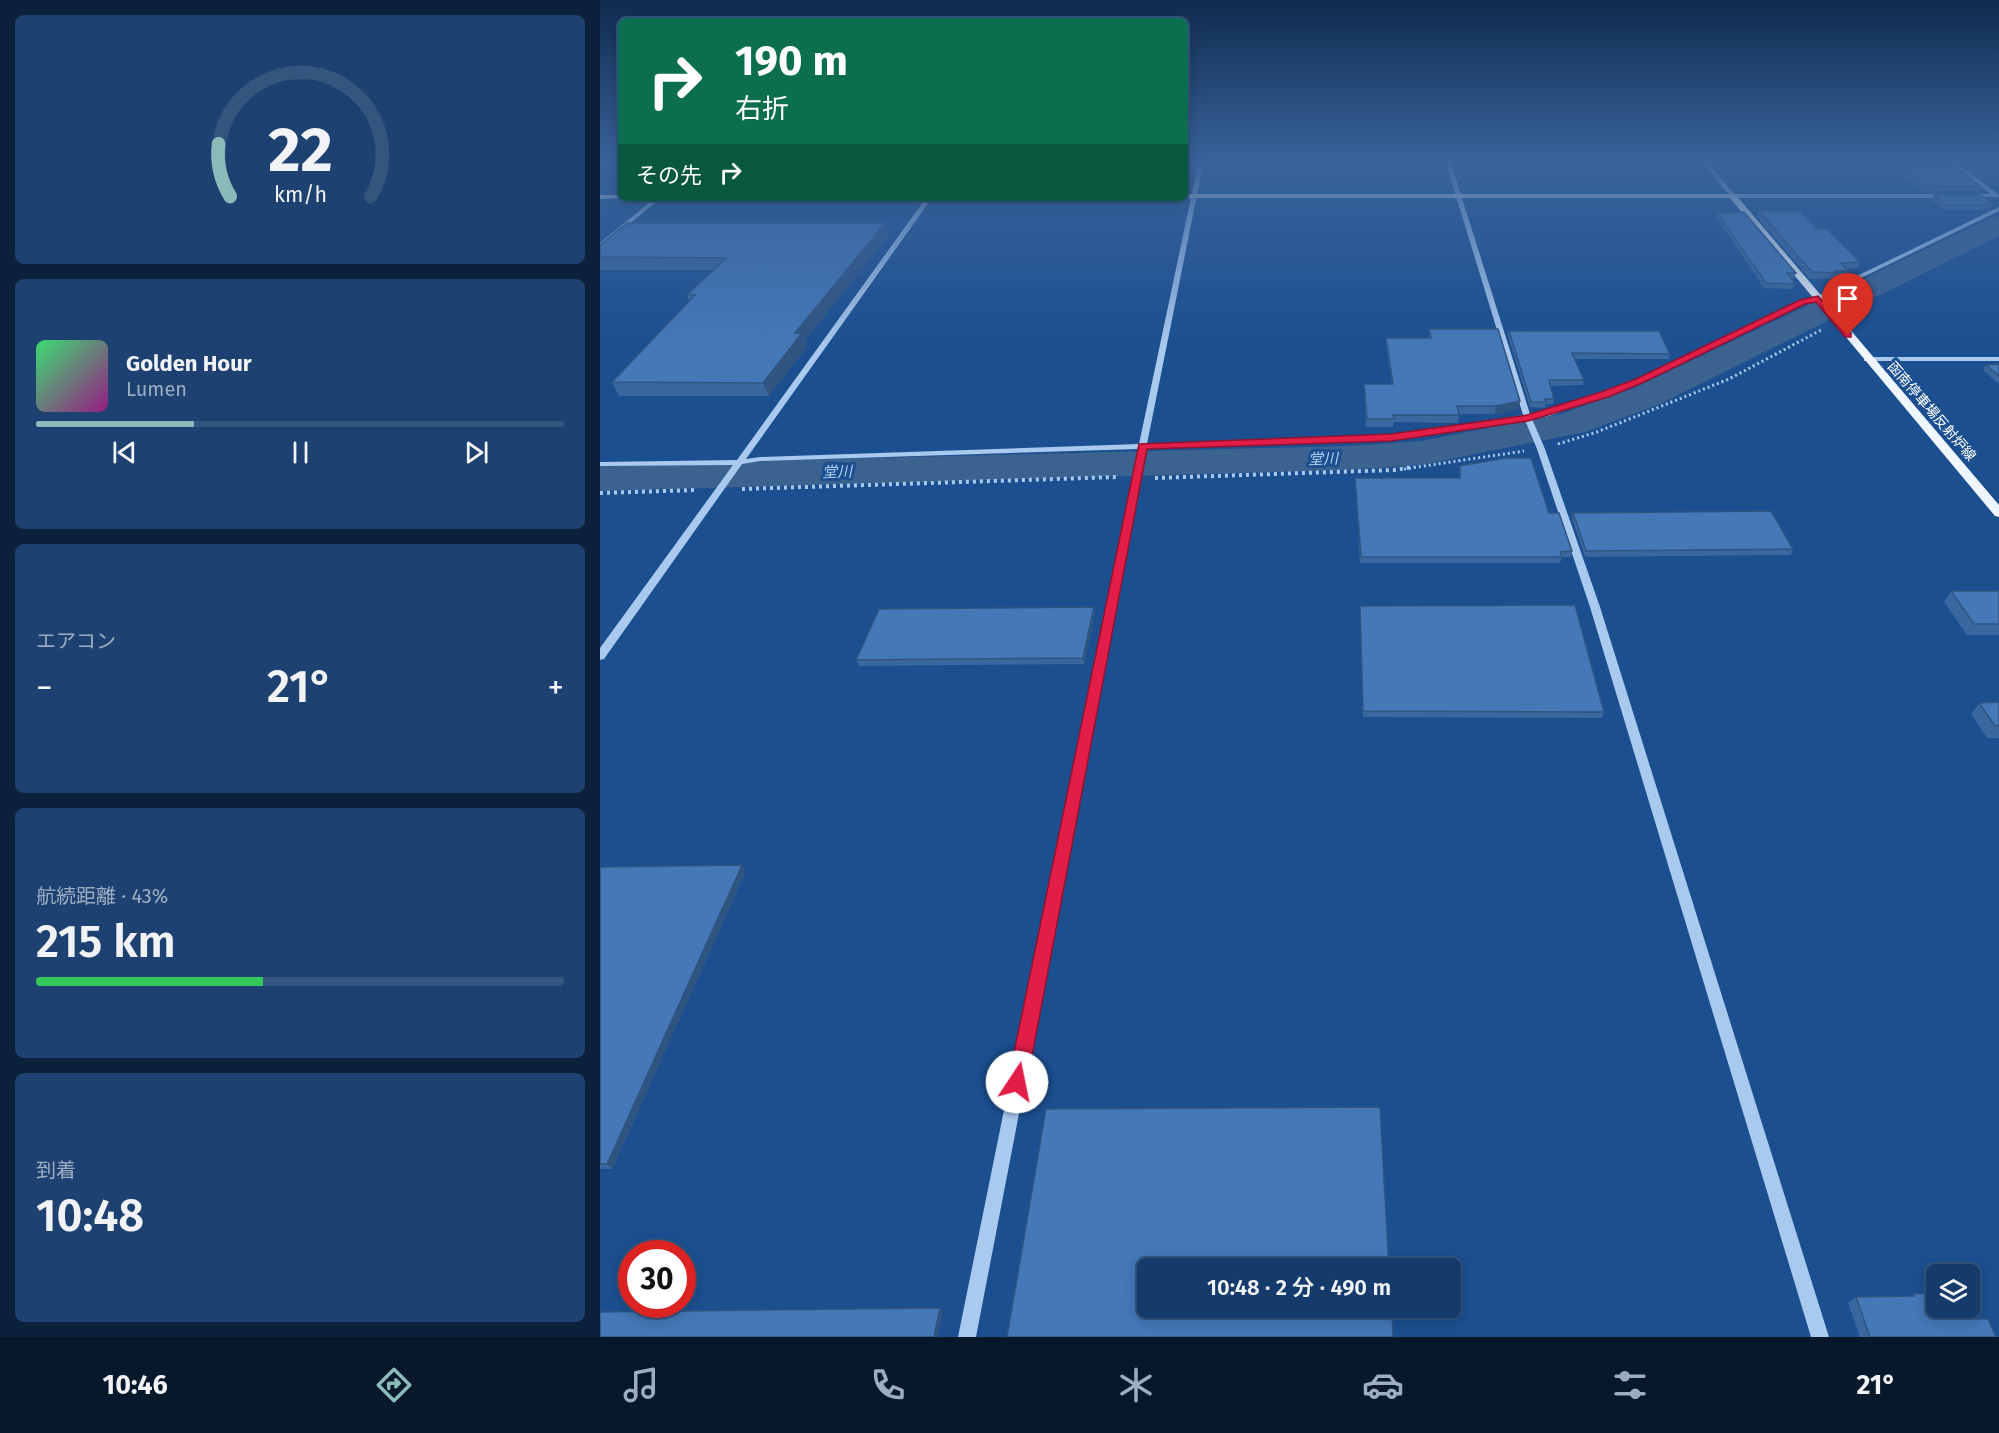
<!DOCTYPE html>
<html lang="ja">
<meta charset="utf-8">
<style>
:root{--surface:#143b6b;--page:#1d4271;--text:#f1f3f6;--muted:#9dadc1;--line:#33557e;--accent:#8bbbb9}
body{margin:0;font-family:"Fira Sans","Noto Sans JP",sans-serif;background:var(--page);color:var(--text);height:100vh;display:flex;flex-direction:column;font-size:22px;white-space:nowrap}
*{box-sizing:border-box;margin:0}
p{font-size:20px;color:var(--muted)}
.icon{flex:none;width:33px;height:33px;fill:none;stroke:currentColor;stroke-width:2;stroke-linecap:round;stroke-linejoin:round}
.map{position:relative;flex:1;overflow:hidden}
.details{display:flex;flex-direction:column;gap:15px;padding:15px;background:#0b203b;width:600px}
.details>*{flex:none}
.hud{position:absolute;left:18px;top:18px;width:570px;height:183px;border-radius:9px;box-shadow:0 3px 15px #0003,0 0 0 2px var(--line);background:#0b6e4f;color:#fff;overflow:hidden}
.tools{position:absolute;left:1326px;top:1264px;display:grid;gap:12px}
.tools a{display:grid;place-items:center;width:54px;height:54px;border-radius:9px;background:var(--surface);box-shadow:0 3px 15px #0003,0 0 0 2px var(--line);font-size:30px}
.speed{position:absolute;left:18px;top:1240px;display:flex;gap:12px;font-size:30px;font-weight:700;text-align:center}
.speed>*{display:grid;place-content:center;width:78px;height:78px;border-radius:50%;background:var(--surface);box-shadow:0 3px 15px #0003,0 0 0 2px var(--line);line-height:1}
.speed .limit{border:9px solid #d22;background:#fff;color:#111}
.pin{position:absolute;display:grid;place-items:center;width:51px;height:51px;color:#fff;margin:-62px -26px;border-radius:50% 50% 50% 0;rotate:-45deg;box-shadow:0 0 6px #0007}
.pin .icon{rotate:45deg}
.me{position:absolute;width:66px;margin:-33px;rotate:11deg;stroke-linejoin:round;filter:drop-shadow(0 0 4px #0008)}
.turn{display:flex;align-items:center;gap:21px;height:126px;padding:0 18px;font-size:27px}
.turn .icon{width:78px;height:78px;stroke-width:2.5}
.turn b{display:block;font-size:42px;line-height:51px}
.then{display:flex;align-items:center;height:57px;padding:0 18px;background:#0003;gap:12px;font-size:22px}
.big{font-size:45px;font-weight:600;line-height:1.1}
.details .card{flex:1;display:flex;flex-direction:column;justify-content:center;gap:9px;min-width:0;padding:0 21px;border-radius:9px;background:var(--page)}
.details .dial{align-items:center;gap:0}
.dial svg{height:156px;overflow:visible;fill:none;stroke:var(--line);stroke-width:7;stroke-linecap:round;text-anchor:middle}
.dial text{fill:var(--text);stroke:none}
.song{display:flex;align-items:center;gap:18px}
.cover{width:72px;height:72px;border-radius:9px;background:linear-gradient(135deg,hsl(140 70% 55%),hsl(310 70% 35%))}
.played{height:6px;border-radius:3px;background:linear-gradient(90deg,var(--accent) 30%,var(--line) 30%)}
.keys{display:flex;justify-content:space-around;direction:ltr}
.heat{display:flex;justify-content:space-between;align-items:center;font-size:33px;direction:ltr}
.charge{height:9px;border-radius:4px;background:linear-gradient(90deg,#34c759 43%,var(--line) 0)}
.trip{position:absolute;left:537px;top:1258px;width:324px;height:60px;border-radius:9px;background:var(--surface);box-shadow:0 3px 15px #0003,0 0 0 2px var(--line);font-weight:600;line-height:60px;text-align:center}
.tab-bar{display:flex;height:96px;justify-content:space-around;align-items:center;background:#08182b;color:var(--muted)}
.tab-bar .icon{width:42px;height:42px}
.tab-bar .selected{color:var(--accent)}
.tab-bar b{font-size:27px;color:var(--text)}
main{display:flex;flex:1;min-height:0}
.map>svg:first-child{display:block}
</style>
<main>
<section class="details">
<div class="card dial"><svg viewBox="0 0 100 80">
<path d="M14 69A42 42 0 1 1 86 69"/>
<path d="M14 69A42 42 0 0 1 8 42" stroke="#8bbbb9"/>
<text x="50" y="56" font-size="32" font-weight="700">22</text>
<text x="50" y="72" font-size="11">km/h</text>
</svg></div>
<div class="card">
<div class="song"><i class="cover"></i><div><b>Golden Hour</b><p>Lumen</p></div></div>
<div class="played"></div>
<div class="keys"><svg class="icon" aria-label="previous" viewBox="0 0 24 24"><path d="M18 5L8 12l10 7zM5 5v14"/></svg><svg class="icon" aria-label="pause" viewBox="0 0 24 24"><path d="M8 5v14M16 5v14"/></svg><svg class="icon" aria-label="next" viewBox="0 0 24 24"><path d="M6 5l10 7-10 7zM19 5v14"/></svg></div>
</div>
<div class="card"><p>エアコン</p>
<div class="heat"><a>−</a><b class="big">21°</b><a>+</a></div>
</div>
<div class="card"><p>航続距離 · 43%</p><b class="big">215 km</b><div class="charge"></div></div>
<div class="card"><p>到着</p><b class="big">10:48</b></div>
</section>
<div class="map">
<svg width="1399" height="1337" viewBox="0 0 1399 1337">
<rect width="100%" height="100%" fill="#1b4f8f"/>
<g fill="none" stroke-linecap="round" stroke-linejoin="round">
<polygon fill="#3c6290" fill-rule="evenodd" points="1399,216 1399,236 1060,404 985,432 821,465 745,470 0,491 0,465 745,446 821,441 961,414 1034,388 1389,219"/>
<g stroke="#a9c9ee" stroke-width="3" stroke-dasharray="2 3" stroke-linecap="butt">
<polyline points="958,444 997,432 1129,379 1223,329"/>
<polyline points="804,469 924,451"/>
</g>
<g stroke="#a9c9ee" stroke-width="4" stroke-dasharray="3 4" stroke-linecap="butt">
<polyline points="555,478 794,470 814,467"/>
<polyline points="142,489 518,477"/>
<polyline points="0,493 98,490"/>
</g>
<g fill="#a9c9ee" fill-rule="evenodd">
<polygon points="599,160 604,160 547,444 740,438 819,432 923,415 845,160 850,160 930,414 945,412 1036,379 1201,301 1216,297 1228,290 1399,207 1399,211 1232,292 1220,300 1205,304 1042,383 949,416 932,419 945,449 1000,607 1229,1337 1211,1337 990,607 937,449 925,420 819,436 740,442 547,449 376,1337 358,1337 538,449 160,461 142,464 4,659 0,660 0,648 133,465 0,466 0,462 137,460 326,198 332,198 146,459 160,457 539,444"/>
<polygon points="1100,160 1105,160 1134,194 1346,194 1349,196 1346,198 1132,198"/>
<polygon points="1347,160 1353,160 1399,195 1399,197 1369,197 1368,196 1371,194 1391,194"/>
<polygon points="55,198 61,198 0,248 0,243"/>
<rect x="1264" y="357" width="135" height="4"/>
</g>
<g fill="#f0f6ff" fill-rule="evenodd">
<polygon points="585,194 1135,194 1399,505 1399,517 1395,516 1130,198 585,198"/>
<polygon points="0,195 21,195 21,198 24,198 0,199"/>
</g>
</g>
<g fill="#3a679d">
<polygon points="1287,160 1346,160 1380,186 1378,190 1323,192"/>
<polygon points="1334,195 1393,204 1390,208 1386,208 1385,210 1343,210 1332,200"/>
<polygon points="1159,211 1217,229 1260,262 1258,268 1246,269 1248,271 1246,277 1235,277 1234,279 1210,279 1157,217"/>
<polygon points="1117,213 1196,273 1194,278 1191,278 1195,284 1193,289 1164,288 1116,217"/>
<polygon points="289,235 205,340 207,347 169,396 19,396 12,382 89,301 87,295 113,270 0,270 0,245"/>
<polygon points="829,329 919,409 895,414 859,414 858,423 794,422 793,427 766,427 764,391 764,384 792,384 786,346 786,338 829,338"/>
<polygon points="909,331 1070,354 1069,359 974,359 984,380 983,385 950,386 954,399 953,404 945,404 945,408 930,407 908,336"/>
<polygon points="1399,364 1399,384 1383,370 1386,365"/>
<polygon points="860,466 949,513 972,551 971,557 962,557 960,563 760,563 755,478 859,478"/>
<polygon points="973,513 1193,549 1191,555 985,557 972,518"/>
<polygon points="1351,591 1399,591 1399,635 1367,635 1344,602"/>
<polygon points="760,606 1004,712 1002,718 763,717"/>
<polygon points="494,607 495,613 484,664 259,666 256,660"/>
<polygon points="1399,702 1399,738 1387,738 1371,714 1379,703"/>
<polygon points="0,867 146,871 12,1169 0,1169"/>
<polygon points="1313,1294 1355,1319 1396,1337 1260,1337 1248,1303 1256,1297 1310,1297"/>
</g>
<g fill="#305480">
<polygon points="285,223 289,235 205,340 207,347 169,396 163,383 195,333"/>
<polygon points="920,401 919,409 895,414 896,406"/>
<polygon points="494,607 495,613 484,664 483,658"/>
<polygon points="142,865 146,871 12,1169 7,1164"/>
<polygon points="340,1308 343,1311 338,1337 334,1337"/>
</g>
<g fill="#4478b7" stroke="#305480" stroke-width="1.5">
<polygon points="1293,160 1346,160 1380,186 1325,187"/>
<polygon points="1334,195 1381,195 1393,204 1386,204 1387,205 1345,205"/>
<polygon points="1159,211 1200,211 1217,229 1227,229 1260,262 1241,263 1248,271 1235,271 1237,273 1212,272"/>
<polygon points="1144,212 1196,273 1187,273 1195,284 1166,283 1117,213"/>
<polygon points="27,223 285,223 195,333 202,333 163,383 12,382 95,295 87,295 126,258 0,257 0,245"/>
<polygon points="829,329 898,329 920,401 896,406 857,406 859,415 793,415 794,419 767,419 764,384 793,384 786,338 831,338"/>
<polygon points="909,331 1059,331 1070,354 972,353 984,380 949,380 954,399 945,399 946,402 931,402"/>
<polygon points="1399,364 1399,376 1386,365"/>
<polygon points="905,458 931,458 949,513 959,513 972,551 960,552 962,557 761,557 755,478 860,478 860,466"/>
<polygon points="1171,511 1193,549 986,551 973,513"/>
<polygon points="1351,591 1399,591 1399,624 1374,624"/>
<polygon points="975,605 1004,712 763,711 760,606"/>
<polygon points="494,607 483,658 256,660 279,609"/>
<polygon points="1399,702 1399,726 1395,726 1379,703"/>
<polygon points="142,865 7,1164 0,1164 0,867"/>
<polygon points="780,1107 789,1269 548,1269 548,1308 792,1308 793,1337 407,1337 446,1109"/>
<polygon points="1336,1293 1336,1308 1351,1308 1355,1319 1388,1319 1396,1337 1270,1337 1256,1297 1314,1296 1313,1294"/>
<polygon points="340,1308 334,1337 0,1337 0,1312"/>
</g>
<linearGradient id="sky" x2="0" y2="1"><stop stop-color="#0f2b4f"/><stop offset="0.46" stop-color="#39639b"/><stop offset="1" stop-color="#39639b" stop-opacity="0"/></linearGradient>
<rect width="1399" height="348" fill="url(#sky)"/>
<polygon fill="#e11d48" stroke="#92132f" stroke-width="1.5" points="1218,296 1251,333 1251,337 1245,337 1216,302 1205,304 1042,383 1008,397 928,421 791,441 547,449 427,1082 424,1089 417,1092 411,1089 408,1082 539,444 791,434 927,415 1001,392 1036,379 1200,300"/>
<g text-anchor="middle" stroke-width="6" stroke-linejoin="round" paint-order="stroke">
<g font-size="14" fill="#fff" stroke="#1b4f8f">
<text transform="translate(1332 411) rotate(49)" y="5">函南停車場反射炉線</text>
</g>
<g font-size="15" font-style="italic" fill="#b5d3f5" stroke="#1b4f8f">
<text transform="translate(723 459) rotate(-2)" y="5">堂川</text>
<text transform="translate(237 472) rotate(-2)" y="5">堂川</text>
</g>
</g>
</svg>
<div class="tools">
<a><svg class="icon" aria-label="layers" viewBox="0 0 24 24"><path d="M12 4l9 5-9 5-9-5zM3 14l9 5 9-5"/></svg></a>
</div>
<div class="speed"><div class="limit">30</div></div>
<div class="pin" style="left:1248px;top:335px;background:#d93025"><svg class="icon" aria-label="arrive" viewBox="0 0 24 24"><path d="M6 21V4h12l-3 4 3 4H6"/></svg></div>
<svg class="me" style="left:417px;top:1082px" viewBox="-20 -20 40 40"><circle r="19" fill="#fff"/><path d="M0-13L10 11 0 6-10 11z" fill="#e11d48"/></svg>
<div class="trip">10:48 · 2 分 · 490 m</div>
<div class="hud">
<div class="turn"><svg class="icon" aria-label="right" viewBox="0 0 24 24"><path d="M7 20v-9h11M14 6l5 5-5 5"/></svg><div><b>190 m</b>右折</div></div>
<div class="then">その先<svg class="icon" aria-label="right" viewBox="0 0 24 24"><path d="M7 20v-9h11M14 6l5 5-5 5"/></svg></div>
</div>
</div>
</main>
<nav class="tab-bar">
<b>10:46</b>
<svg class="icon selected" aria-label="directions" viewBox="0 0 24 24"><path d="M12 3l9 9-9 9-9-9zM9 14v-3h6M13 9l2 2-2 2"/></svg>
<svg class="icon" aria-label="music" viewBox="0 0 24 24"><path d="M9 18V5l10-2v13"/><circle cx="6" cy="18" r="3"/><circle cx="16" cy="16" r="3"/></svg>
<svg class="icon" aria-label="phone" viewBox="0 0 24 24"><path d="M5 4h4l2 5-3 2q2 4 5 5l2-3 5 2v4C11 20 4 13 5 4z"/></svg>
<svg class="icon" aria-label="climate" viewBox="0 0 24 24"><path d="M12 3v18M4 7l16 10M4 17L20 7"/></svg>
<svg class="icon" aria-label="car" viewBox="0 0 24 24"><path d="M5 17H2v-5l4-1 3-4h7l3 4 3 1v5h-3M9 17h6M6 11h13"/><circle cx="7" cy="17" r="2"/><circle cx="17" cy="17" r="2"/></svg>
<svg class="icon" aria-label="filters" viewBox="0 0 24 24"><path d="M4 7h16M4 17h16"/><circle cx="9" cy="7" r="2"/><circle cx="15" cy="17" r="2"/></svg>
<b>21°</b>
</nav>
